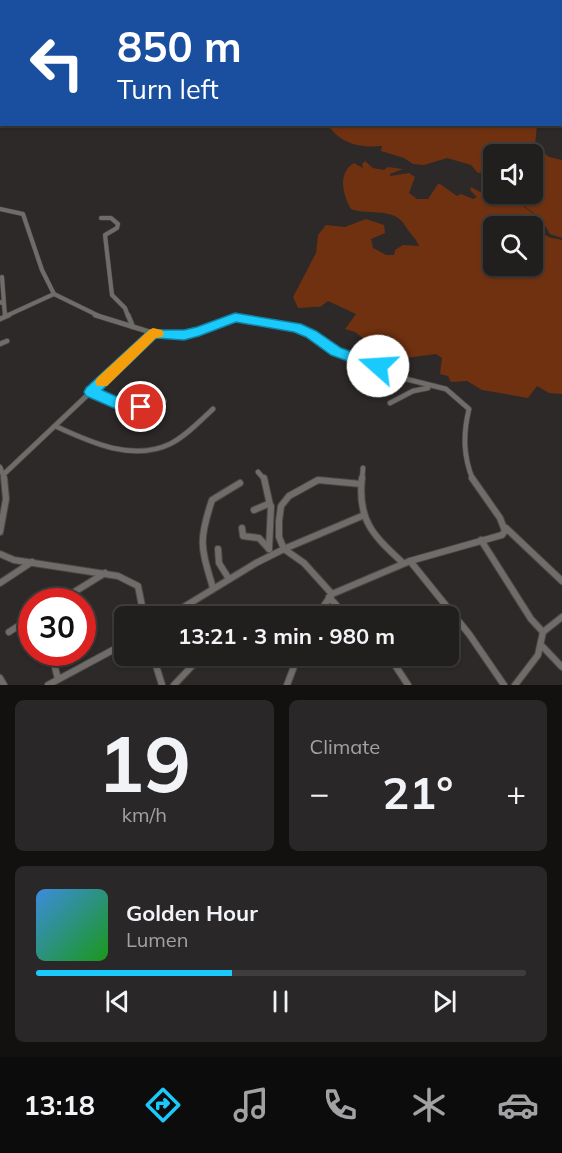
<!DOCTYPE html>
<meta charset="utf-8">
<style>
:root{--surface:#211f1e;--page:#292727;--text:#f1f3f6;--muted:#a2a2a4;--line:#3e3d3c;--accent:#1bcafc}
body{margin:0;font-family:Mulish,sans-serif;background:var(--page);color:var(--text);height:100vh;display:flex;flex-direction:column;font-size:22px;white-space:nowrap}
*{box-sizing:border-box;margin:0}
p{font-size:20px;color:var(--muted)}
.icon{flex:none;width:33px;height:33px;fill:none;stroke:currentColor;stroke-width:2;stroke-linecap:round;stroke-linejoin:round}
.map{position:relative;height:685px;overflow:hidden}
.details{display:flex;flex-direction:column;gap:15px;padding:15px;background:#121110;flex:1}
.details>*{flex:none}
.banner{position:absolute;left:0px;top:0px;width:562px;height:126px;box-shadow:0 2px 4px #0004,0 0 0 2px var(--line);background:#1a4fa0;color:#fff;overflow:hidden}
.fabs{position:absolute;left:483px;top:144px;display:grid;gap:12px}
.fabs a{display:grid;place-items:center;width:60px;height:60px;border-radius:9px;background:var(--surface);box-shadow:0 2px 4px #0004,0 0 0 2px var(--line);font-size:30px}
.speed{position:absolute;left:18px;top:588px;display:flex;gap:12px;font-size:30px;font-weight:700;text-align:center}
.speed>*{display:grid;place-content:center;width:78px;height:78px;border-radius:50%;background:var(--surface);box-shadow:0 2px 4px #0004,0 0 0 2px var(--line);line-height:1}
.speed .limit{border:9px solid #d22;background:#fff;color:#111}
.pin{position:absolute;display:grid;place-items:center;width:51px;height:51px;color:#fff;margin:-26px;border:3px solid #fff;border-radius:50%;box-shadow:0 2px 6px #0007}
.me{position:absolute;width:66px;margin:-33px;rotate:289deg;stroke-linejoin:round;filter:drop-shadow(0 0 4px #0008)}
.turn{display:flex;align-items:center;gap:21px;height:126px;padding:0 18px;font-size:27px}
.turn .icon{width:78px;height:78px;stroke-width:2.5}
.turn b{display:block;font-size:42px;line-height:51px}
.big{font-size:45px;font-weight:700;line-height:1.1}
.details .tile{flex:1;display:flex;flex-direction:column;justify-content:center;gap:9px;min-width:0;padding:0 21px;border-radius:9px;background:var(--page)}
.details .dial{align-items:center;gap:0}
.dial b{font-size:78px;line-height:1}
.song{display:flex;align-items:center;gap:18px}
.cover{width:72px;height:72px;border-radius:9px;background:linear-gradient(135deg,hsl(210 70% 55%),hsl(120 70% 35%))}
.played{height:6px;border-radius:3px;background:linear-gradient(90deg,var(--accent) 40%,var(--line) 40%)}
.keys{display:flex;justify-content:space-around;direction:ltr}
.heat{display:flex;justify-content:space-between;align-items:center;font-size:33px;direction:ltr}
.details .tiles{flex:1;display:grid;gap:15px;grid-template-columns:1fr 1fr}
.tile:last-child{grid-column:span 2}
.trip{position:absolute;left:114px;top:606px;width:345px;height:60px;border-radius:9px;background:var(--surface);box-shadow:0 2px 4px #0004,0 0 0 2px var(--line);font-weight:700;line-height:60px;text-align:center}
.tabs{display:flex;height:96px;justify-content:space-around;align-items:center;background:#0d0c0c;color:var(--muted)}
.tabs .icon{width:42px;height:42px}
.tabs .current{color:var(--accent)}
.tabs b{font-size:27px;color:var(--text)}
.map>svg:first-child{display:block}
</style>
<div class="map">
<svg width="562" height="685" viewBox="0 0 562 685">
<rect width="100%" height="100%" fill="#2c2928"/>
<g fill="#703110" fill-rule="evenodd">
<path d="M328 125H537L535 145 549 157 562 160V238L550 234C539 214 522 203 502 194H532V154H494L493 171 478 173 471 165 447 158 424 165 413 164 404 158 381 151 382 146C360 148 341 144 328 125Z"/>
<path d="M365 161 373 168 384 170 388 167 403 169 390 174V176L409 173 415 177 409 193 417 199H428L438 184H440L457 196 461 194 473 199 477 197 470 190 471 187 482 193 484 190C498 192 532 207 540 222 544 228 539 224 542 230 545 239 555 238 562 240V394L549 393 537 386 528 398 482 390 467 381 451 382 448 376 440 374 442 358 436 354 406 358 397 341 385 335 376 338 371 344 355 332 345 329 356 314 328 301 320 307C311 306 306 308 298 308L293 297 316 253 318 235 326 225 345 227 366 219 384 225 385 233 371 239 373 248 386 255H394L395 250 403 245 419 246C416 238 410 234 406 227 395 206 370 216 351 209 343 196 337 173 354 163L363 168 362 164ZM532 226V266H494V226Z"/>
</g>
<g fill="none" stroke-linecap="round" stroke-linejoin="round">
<g stroke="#4a4847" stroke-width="3">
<g id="minor-far4">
<polyline points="248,0 251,2"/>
<polyline points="555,0 560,2"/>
<polyline points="229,2 235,0"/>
<polyline points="500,2 505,0"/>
</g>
</g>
<g stroke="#4a4847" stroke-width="4">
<polyline id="minor-far3" points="0,116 2,114"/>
</g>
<g stroke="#4a4847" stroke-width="5">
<g id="minor-far2">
<polyline points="0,209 23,214 42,270 54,294 99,316"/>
<polyline points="101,218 111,218 118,224 117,228 105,235 112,295 125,308 128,316"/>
<polyline points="2,277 4,304"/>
<polyline points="0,302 4,304 5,316"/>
<polyline points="6,316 54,294"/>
</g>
</g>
<g stroke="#4a4847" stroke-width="6">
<g id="minor-far1">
<polyline points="128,315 133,327"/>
<polyline points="0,319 9,315"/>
<path d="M153 333 184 335 199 332 235 318 296 328 311 334 336 351 366 361 406 379 446 389 469 409C463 434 463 456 473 480"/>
<polyline points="0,344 7,341"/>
<path d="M92 392C117 406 136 408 164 401"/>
<polyline points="390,403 413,391 428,388"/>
<path d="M55 426C90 442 132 462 170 444 186 436 200 421 213 409"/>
<polyline points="0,467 5,480"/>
<polyline points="258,472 265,480"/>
<polyline points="4,474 153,333 95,315"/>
<polyline points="362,480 363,468"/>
</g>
</g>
<g stroke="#4a4847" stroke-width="8">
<g id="minor">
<polyline points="264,478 270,505"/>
<path d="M362 478C357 521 374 536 403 563"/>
<polyline points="361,484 318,480 289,496 281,506 279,521 279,537 284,549 362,516"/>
<polyline points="254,510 268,504 271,506 269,549"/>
<polyline points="242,528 243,536 259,538 269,549"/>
<polyline points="506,528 562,581"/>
<polyline points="0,532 6,499 4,478"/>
<polyline points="481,540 531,619 543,632"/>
<polyline points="218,549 219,563 229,579"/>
<polyline points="0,554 14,560 118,576 138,586 144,616"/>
<polyline points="410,561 502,535 505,531 500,518 472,478"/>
<polyline points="0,583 32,562"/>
<path d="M213 588C201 547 198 542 212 500L240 483"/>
<polyline points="329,597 346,616"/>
<polyline points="58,602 105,573"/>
<polyline points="169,616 256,563 284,549 304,563 332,594 410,561 469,634 504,685"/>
<polyline points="317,616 332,594"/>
<polyline points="9,632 32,617"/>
<polyline points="543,647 562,667"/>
<polyline points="51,652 58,679"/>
<polyline points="153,656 162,685"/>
<polyline points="389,656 408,685"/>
<polyline points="0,678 4,685"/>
<polyline points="48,685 124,644"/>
<polyline points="174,685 192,666 210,656"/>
<polyline points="287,685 298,656"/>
<polyline points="515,685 538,655 543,632 562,617"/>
</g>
</g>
<use href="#minor-far4" stroke="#6f6c6a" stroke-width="2"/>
<use href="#minor-far3" stroke="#6f6c6a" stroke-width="3"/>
<use href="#minor-far2" stroke="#6f6c6a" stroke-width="4"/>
<use href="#minor-far1" stroke="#6f6c6a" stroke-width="4.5"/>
<use href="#minor" stroke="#6f6c6a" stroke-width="6"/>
</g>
<polygon fill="#1bcafc" stroke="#1283a4" stroke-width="1.5" points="235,313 301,324 316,331 341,348 383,363 386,366 378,372 331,355 306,337 294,332 236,322 199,336 184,340 156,338 102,390 124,400 147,403 149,407 147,412 123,412 86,396 84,392 86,388 149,330 184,330 197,327"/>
<polygon fill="#f59e0b" points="153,328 162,330 164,334 162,337 156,338 107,386 97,386 95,382 97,378 149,330"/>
</svg>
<div class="fabs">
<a><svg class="icon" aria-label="sound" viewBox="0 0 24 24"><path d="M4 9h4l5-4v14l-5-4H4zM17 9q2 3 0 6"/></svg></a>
<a><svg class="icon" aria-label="search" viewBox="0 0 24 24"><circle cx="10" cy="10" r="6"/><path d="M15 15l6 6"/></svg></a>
</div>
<div class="speed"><div class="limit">30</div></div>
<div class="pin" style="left:141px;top:407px;background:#d93025"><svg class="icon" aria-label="arrive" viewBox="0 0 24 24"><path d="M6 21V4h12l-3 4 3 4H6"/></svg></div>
<svg class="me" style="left:378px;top:366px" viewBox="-20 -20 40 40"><circle r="19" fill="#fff"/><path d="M0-13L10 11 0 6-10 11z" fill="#1bcafc"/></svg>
<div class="trip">13:21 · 3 min · 980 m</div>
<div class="banner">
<div class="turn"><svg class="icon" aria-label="left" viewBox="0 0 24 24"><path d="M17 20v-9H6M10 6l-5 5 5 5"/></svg><div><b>850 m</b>Turn left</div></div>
</div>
</div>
<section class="details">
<div class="tiles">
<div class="tile dial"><b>19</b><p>km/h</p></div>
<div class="tile"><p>Climate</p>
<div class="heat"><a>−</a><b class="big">21°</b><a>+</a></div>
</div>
<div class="tile">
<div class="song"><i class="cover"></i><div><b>Golden Hour</b><p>Lumen</p></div></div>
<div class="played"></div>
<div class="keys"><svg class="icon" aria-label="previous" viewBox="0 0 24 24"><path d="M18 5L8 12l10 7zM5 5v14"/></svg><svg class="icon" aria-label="pause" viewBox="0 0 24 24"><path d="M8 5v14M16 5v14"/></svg><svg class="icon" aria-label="next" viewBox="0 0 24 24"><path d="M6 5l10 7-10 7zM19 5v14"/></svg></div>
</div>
</div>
</section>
<nav class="tabs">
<b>13:18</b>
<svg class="icon current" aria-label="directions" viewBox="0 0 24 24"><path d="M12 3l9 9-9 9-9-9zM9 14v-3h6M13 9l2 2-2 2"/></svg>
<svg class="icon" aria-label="music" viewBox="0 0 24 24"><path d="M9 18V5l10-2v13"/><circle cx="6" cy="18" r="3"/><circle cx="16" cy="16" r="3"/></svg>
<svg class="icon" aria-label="phone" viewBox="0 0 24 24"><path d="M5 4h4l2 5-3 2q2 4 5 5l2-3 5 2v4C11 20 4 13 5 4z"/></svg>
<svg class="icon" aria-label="climate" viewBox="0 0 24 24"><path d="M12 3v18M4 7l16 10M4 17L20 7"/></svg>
<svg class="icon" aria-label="car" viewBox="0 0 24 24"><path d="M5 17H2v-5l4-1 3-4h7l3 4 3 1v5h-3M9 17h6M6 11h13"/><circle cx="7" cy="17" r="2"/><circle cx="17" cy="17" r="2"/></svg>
</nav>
